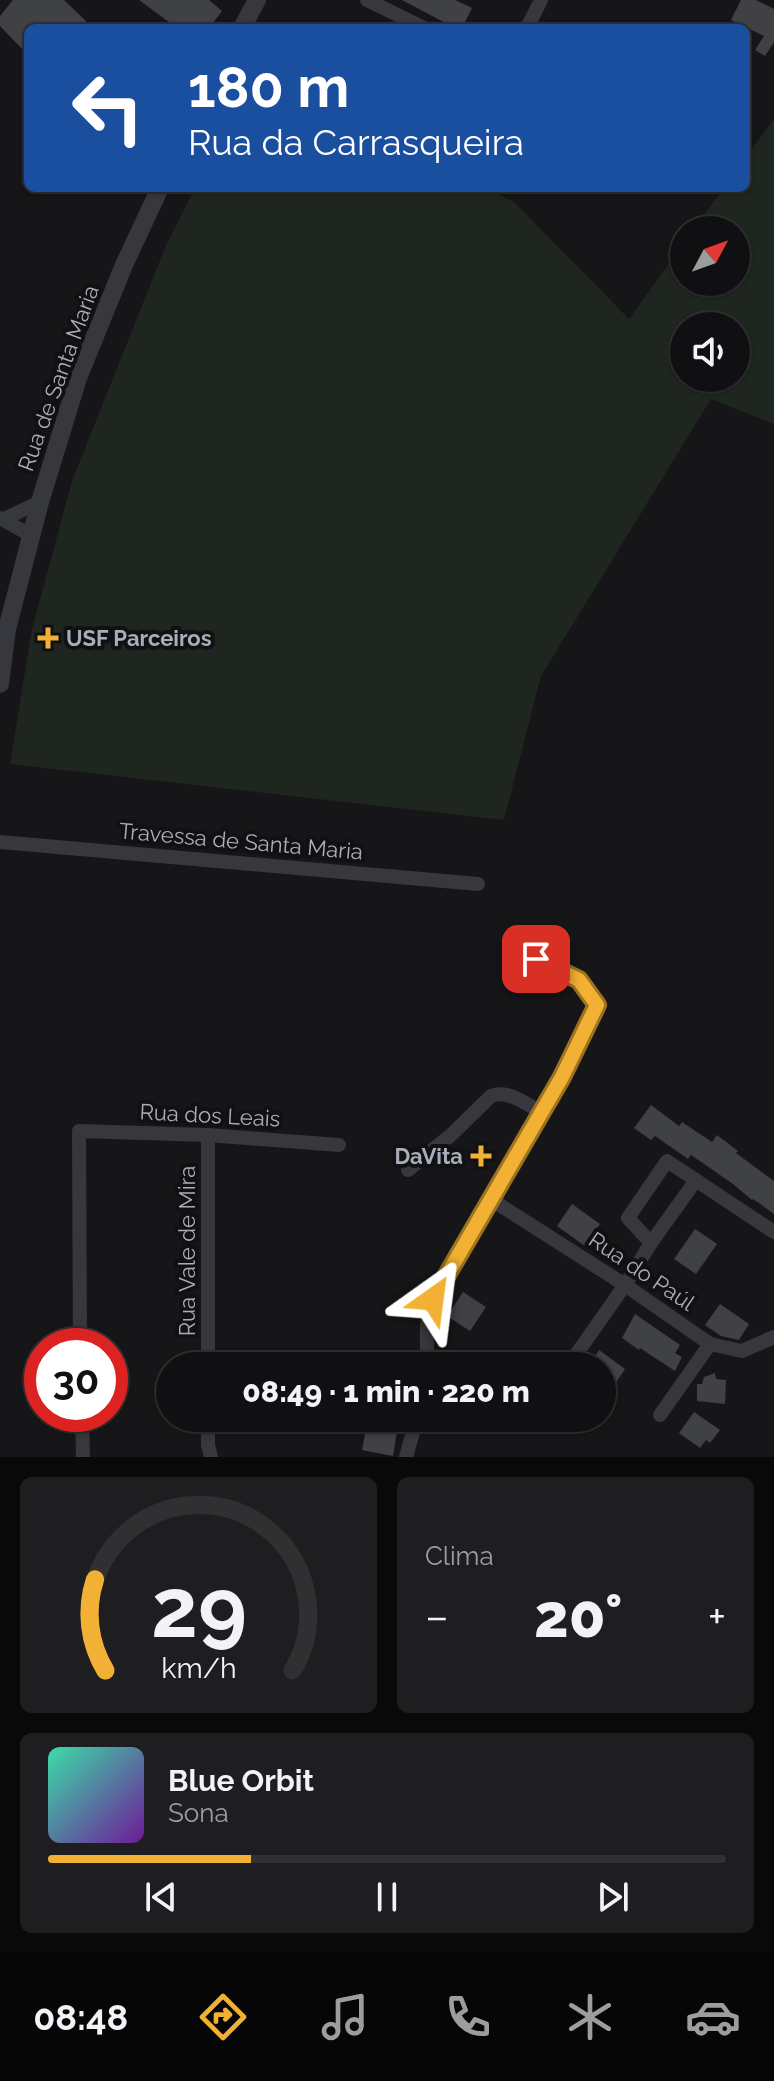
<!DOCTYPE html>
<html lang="pt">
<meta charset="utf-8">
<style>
:root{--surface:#101012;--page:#1e1e20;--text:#f1f3f6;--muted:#9c9d9f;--line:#303032;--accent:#f2b134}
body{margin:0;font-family:Raleway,sans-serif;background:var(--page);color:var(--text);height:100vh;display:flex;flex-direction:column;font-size:30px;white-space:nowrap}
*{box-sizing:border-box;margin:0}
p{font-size:26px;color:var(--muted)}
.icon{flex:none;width:44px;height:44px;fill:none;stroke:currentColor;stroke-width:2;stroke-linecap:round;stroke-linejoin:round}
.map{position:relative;height:1457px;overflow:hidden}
.panel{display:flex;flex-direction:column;gap:20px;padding:20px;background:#09090a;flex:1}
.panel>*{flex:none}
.guide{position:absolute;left:24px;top:24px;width:726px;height:168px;border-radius:12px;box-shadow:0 2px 6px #0004,0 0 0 2px var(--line);background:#1a4fa0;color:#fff;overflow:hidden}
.needle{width:52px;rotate:49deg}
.fabs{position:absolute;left:670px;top:216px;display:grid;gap:16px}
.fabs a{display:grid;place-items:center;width:80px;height:80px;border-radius:50%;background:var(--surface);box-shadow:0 2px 6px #0004,0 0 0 2px var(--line);font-size:40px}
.speed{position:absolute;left:24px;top:1328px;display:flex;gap:16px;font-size:40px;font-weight:700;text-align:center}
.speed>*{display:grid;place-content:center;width:104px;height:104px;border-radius:50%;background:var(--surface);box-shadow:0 2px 6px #0004,0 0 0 2px var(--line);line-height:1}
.speed .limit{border:12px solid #d22;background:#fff;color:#111}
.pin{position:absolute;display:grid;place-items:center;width:68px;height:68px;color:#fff;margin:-34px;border-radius:16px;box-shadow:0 4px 12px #0006}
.me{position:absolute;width:88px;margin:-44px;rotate:31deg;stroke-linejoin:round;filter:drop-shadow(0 0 6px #0008)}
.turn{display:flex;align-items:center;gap:28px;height:168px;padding:0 32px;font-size:36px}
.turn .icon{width:104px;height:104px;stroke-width:2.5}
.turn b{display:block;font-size:56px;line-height:68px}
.big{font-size:60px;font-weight:800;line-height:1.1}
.panel .card{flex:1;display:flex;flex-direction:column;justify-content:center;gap:12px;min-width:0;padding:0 28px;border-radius:12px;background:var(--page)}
.panel .dial{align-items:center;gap:0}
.dial svg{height:208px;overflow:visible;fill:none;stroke:var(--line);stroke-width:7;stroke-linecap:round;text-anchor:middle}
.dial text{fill:var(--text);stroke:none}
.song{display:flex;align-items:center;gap:24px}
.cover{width:96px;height:96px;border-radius:12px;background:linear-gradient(135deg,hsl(160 70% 55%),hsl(280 70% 35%))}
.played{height:8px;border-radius:4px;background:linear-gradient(90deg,var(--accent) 30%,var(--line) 30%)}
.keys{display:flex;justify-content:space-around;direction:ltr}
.heat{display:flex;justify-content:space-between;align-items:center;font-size:44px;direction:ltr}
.panel .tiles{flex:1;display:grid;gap:20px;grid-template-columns:1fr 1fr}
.card:last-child{grid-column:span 2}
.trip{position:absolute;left:156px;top:1352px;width:460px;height:80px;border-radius:40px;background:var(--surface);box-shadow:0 2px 6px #0004,0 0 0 2px var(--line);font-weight:800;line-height:80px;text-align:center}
.dock{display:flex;height:128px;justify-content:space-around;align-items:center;background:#060607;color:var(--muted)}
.dock .icon{width:56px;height:56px}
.dock .current{color:var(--accent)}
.dock b{font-size:36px;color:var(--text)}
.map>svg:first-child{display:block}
</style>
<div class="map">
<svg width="774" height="1457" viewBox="0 0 774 1457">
<rect width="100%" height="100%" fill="#161618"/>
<path fill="#1e261f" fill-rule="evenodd" d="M774 119V424L711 399 541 676 504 820 10 764 32 629 72 481 167 243 195 188H488L515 203 629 319 684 243V282H736V230H693L724 188H746V157ZM684 326H736V378H684Z"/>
<g fill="#404145">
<polygon points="13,0 64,0 86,21 81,28 28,28 28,55 0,26 0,16"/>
<polygon points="139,0 209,0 222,11 209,28 177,28"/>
<polygon points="402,0 455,0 472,8 462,28 455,28"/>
<polygon points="741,0 756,0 774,9 774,42 765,56 755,50 764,36 731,20"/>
<polygon points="651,1105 679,1126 682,1122 712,1142 717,1135 738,1151 736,1153 774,1181 774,1214 753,1199 752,1200 733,1184 691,1155 688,1159 655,1136 651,1140 634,1128"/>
<polygon points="572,1204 600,1224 585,1246 557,1226"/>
<polygon points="695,1229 717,1244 696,1274 674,1259"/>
<polygon points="463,1292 486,1307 470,1331 447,1316"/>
<polygon points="720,1304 749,1324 739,1340 721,1336 705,1325"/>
<polygon points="635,1314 680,1345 675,1353 682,1357 675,1371 640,1348 639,1350 622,1338"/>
<polygon points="599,1350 625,1369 602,1404 602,1366 589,1366"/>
<polygon points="715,1373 716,1379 726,1380 725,1404 697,1401 697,1384 702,1384 704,1377"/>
<polygon points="694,1412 720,1430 710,1443 706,1440 700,1448 679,1433"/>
<polygon points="368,1418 399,1418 393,1456 362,1450"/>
</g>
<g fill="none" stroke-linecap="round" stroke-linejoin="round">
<g stroke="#37383d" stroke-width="14">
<polyline points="367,0 424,28"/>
<polyline points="527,28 541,0"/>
<polyline points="0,518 32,536"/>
<polyline points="4,519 40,502"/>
<polyline points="0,842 478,884"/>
<path d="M408 1170 451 1135 491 1096C508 1089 526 1104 541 1112"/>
<polyline points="492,1200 625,1285 710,1344 742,1351 774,1337"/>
<polyline points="651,1243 696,1180"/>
<polyline points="80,1346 79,1131 208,1135 339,1145"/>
<polyline points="208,1366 208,1135"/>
<path d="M428 1366C427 1342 424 1321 433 1299L562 1077 597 1005 579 980 536 959"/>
<polyline points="568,1366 625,1285 651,1243 628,1218 667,1161 774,1232"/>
<polyline points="82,1414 83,1457"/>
<polyline points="660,1415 710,1344"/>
<polyline points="208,1418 208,1445 211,1457"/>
<polyline points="406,1457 417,1418"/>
</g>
<g stroke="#37383d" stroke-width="18">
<polyline points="242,28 257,0"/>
<polyline points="0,684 7,629 40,502 78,378 124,265 160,188"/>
</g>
</g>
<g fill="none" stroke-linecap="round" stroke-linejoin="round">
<g stroke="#9d7322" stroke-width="20">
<polyline id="route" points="433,1299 562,1077 597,1005 579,980 536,959"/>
</g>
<use href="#route" stroke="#f2b134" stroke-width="14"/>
</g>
<g fill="#f2b134" stroke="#111113" stroke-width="3">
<path d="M44 626h8v8h8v8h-8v8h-8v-8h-8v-8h8z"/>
<path d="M477 1144h8v8h8v8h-8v8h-8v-8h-8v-8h8z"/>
</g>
<g text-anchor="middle" stroke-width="8" stroke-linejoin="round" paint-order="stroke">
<g font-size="22" fill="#a8adb8" stroke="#111113">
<text transform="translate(58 378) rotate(-70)" y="8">Rua de Santa Maria</text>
<text transform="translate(241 841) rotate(5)" y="8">Travessa de Santa Maria</text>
<text transform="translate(210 1115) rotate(3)" y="8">Rua dos Leais</text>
<text transform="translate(187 1251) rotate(-90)" y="8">Rua Vale de Mira</text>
<text transform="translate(642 1271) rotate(34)" y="8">Rua do Paúl</text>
</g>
<g font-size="22" font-weight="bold" fill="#a8adb8" stroke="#111113" text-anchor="start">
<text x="66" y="646">USF Parceiros</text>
<text x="463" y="1164" text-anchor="end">DaVita</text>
</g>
</g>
</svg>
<div class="fabs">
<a><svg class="needle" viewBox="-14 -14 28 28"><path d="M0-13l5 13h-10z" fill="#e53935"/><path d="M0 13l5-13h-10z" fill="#9c9d9f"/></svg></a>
<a><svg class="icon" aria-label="sound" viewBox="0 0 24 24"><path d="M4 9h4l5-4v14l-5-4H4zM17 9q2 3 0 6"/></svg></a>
</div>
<div class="speed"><div class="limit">30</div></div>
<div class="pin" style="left:536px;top:959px;background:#d93025"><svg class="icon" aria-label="arrive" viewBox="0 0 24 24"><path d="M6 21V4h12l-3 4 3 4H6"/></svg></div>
<svg class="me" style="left:433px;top:1299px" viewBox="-20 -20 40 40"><path d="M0-17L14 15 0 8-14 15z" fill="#f2b134" stroke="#fff" stroke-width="4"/></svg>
<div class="trip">08:49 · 1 min · 220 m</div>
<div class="guide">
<div class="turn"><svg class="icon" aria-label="left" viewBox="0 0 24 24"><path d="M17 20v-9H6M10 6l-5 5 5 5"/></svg><div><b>180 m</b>Rua da Carrasqueira</div></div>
</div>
</div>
<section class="panel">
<div class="tiles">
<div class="card dial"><svg viewBox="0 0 100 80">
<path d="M14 69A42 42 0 1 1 86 69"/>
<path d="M14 69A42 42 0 0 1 10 34" stroke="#f2b134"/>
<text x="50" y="56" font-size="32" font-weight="700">29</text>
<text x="50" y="72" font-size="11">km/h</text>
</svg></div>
<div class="card"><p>Clima</p>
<div class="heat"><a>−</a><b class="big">20°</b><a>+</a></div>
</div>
<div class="card">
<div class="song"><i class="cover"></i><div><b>Blue Orbit</b><p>Sona</p></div></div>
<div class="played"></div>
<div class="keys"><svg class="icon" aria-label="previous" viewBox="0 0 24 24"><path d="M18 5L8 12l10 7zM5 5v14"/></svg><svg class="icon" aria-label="pause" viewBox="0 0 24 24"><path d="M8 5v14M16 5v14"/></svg><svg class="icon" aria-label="next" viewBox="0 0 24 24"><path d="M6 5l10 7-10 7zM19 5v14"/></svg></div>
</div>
</div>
</section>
<nav class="dock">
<b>08:48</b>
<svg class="icon current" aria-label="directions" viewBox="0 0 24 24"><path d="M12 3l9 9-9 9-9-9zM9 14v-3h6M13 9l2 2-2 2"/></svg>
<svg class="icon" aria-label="music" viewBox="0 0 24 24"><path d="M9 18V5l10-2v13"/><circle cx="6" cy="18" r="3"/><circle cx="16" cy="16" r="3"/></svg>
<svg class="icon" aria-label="phone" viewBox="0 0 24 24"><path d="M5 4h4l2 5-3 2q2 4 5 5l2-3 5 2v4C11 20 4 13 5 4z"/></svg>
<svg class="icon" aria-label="climate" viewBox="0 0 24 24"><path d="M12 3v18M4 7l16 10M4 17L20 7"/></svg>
<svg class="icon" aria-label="car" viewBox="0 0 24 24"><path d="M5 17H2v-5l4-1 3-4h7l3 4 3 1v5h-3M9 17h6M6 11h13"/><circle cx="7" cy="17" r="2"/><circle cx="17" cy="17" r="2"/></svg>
</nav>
